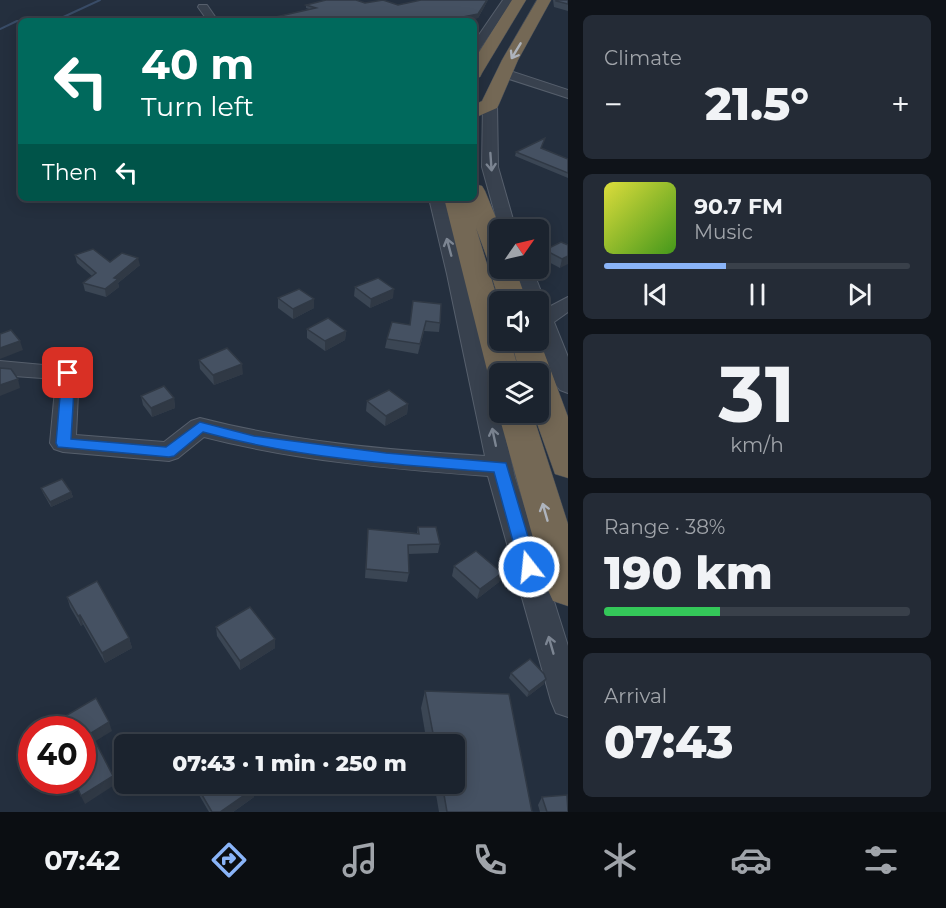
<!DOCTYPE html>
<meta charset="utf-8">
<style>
:root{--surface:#1b232e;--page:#242b36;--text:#f1f3f6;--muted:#a0a4aa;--line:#39404a;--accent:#8ab4f8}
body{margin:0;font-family:Montserrat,sans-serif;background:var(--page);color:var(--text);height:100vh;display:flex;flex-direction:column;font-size:22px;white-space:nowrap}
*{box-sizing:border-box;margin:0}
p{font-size:20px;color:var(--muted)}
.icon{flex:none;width:33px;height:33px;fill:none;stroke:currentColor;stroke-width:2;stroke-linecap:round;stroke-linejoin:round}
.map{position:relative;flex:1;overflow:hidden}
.drawer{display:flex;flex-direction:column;gap:15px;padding:15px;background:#0f1319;width:378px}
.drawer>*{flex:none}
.banner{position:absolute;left:18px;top:18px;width:459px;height:183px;border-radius:9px;box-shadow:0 3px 15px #0003,0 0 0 2px var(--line);background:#00695c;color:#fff;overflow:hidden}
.needle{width:39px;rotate:56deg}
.tools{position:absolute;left:489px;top:219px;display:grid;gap:12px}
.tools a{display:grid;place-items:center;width:60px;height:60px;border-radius:9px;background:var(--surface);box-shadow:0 3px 15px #0003,0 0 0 2px var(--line);font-size:30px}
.speed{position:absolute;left:18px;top:716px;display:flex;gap:12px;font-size:30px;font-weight:700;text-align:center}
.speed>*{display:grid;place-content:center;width:78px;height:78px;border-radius:50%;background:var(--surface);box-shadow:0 3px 15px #0003,0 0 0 2px var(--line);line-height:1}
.speed .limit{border:9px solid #d22;background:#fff;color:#111}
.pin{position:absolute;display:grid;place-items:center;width:51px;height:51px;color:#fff;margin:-26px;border-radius:12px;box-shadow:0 3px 9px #0006}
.me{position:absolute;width:66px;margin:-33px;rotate:344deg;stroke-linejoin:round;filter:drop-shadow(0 0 4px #0008)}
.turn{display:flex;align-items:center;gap:21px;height:126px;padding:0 24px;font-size:27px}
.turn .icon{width:78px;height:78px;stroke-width:2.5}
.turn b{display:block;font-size:42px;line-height:51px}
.then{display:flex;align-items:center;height:57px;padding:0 24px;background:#0003;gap:12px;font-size:22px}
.big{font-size:45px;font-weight:800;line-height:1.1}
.drawer .widget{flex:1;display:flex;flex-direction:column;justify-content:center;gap:9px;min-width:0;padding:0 21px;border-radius:9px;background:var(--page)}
.drawer .dial{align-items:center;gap:0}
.dial b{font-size:78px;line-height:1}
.song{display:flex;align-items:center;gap:18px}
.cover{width:72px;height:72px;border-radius:9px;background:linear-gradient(135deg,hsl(60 70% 55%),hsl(100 70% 35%))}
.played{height:6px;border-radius:3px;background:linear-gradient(90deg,var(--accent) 40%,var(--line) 40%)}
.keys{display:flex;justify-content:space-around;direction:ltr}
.heat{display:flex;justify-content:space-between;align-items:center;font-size:33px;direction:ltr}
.charge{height:9px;border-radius:4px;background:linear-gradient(90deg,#34c759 38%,var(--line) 0)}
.trip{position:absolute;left:114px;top:734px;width:351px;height:60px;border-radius:9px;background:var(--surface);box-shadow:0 3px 15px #0003,0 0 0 2px var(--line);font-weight:800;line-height:60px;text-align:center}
.menu{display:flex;height:96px;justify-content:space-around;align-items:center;background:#0b0e12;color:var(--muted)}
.menu .icon{width:42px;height:42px}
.menu .active{color:var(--accent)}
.menu b{font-size:27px;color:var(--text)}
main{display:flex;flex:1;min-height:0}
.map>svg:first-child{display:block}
</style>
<main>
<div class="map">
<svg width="568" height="812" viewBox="0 0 568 812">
<rect width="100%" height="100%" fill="#242f3e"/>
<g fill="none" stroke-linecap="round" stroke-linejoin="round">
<polyline stroke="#394c67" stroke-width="2" points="0,29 17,21 59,19 100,0"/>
<g stroke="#565f6c" stroke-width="2">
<g id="minor">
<polygon points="503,0 513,0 478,52 474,53 474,42"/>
<polygon points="199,5 207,5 218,21 208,21 198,7"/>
<polygon points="504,69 568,90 568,98 500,76 498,73"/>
<polygon points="490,100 497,104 498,167 516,230 500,230 500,232 482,167 483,104"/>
<path d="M429 198H445L467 274 515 477 568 646V717L556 713 551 701 488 476C393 469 297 461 204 437L178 458 169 461 63 452 54 449 50 443 56 379 0 375V361L76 368 79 373 76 435 164 442 191 421 200 418C293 442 389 450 485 456L447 274Z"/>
<polygon points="513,268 532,268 545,302 544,304 547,308 568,297 568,312 554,322 568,357 568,393 560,390 556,385 538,338 538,302 525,302"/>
</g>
</g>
<g stroke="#434c59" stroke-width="1">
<g id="highway">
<polygon points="512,0 526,0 482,73 480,77 474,78 474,60"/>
<polygon points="537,0 551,0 518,60 499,104 497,108 474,118 474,105 482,101 502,60"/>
<polygon points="474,184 482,186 485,191 501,230 500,268 515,268 527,302 500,303 489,268 490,266 476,228 500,307 500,340 510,340 520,374 500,374 500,383 493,381 488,374 444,198 474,198"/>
<polygon points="538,336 568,417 568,478 555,474 533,412 538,412 538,374 520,374 511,340 538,340"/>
<polygon points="500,410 500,412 532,412 568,524 568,606 553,601 547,588 498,412"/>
</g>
</g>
<use href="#minor" fill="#38414e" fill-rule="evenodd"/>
<use href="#highway" fill="#746855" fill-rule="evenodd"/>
</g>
<g fill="#3b4654">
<polygon points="421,0 488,0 478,18 462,21 267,21 267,19 309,9 306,8 306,5 365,3 398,5"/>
<polygon points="553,0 568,0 568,11 554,7"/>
<polygon points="545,138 541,148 568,159 568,178 515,156 516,152"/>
<polygon points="568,245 560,268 543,259 545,250"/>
<polygon points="75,255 110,262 140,265 118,283 119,287 106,297 85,291 83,283 92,276 77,263"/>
<polygon points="355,287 393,298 370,308 354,296"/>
<polygon points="278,298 314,299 314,308 293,319 278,308"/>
<polygon points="413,301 440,323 439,332 424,331 418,354 385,348 387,339 410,325"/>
<polygon points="307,329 346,331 345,340 325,351 307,338"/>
<polygon points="199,360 243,374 214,385 200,369"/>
<polygon points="141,396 174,398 175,408 152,417 143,405"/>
<polygon points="367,401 408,404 407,414 385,426 366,411"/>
<polygon points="41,488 71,492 73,497 51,507 43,493"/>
<polygon points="418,527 440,544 438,553 408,554 409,573 407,582 365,578 368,529 417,533"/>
<polygon points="454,566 502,573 499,582 477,599 452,576"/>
<polygon points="67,597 129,638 132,648 105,663 83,624 81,626 70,607"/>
<polygon points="216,627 275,648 240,670 217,636"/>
<polygon points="511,673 544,684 527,697 509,678"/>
<polygon points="425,691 532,812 439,812 434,783 454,783 454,744 427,744 421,708"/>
<polygon points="192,783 249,783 254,797 233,812 209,812"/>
<polygon points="542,797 568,812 540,812 538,805"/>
</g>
<g fill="#303945">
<polygon points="487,0 488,0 478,18 462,21 448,21"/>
<polygon points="568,256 568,264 560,268 562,259"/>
<polygon points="138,258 140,265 118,283 119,287 106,297 105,289 114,278"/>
<polygon points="394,289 393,298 370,308 371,299"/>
<polygon points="314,299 314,308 293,319 293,309"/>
<polygon points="426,321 424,331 418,354 420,344"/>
<polygon points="346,331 345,340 325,351 325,341"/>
<polygon points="20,341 23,350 0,359 0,348"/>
<polygon points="242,364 243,374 214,385 213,375"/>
<polygon points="18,379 20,388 0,396 0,385"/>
<polygon points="174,398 175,408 152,417 151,408"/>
<polygon points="408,404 407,414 385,426 386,416"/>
<polygon points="71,492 73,497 51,507 50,502"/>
<polygon points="502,573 499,582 477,599 480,589"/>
<polygon points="80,615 83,624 81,626 78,616"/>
<polygon points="129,638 132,648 105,663 102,653"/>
<polygon points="275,639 275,648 240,670 240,661"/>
<polygon points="546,679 544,684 527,697 529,692"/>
<polygon points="109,722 112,731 94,742 91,733"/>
<polygon points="113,776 116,784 85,804 81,796"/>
<polygon points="253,789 254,797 233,812 220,812"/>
</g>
<g fill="#455162" stroke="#303945" stroke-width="1.5">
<polygon points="326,0 356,0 365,3 383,0 398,5 421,0 487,0 478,14 448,20 451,21 273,21 267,19 316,8 306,5"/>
<polygon points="556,0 568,0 568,4 556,1"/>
<polygon points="545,138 541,148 568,159 568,173 516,152"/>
<polygon points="561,242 568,245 568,256 562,259 545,250"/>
<polygon points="93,249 110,262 122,253 138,258 114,278 118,279 105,289 83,283 96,273 75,255"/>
<polygon points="378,278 394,289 371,299 355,287"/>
<polygon points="299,289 314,299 293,309 278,298"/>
<polygon points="413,301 441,304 440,323 426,321 420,344 387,339 392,322 410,325"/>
<polygon points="328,318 346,331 325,341 307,329"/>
<polygon points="11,330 20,341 0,348 0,334"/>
<polygon points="227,348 242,364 213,375 199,360"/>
<polygon points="0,368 11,369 18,379 0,385"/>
<polygon points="164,386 174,398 151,408 141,396"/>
<polygon points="389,390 408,404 386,416 367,401"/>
<polygon points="62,479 71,492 50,502 41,488"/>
<polygon points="418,527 436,527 440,544 408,545 409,573 366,569 368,529 419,534"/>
<polygon points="476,551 502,573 480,589 454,566"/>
<polygon points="97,581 129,638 102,653 80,615 78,616 67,597"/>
<polygon points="250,607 275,639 240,661 216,627"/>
<polygon points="530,659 544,674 546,679 529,692 511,673"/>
<polygon points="425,691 509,694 532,812 447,812 442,783 454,783 454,744 435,744"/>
<polygon points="96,698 109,722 91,733 113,776 81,796 74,780 82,780 82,729 68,729 62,718"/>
<polygon points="195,783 249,783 253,789 220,812 212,812"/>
<polygon points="567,795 568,812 547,812 542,797"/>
</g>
<defs><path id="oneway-shaft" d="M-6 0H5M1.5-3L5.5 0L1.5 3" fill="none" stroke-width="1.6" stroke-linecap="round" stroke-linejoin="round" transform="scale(1.5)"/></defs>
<g stroke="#aeb4bd">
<use href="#oneway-shaft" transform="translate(516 51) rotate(121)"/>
<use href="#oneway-shaft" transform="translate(545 512) rotate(-106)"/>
</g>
<g stroke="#7c8592">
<use href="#oneway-shaft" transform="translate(491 162) rotate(86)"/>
<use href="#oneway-shaft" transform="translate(449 247) rotate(-105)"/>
<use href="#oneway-shaft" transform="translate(494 437) rotate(-102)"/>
<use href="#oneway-shaft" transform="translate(551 645) rotate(-106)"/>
</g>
<path fill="#1a73e8" stroke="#114b97" stroke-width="1.5" d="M68 368 75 373 71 439 166 447 200 422 254 436 386 453 506 463 537 567 535 572 529 574 523 572 520 567 494 472C396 465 297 458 203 432L174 456 169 457 58 447 56 443 62 373Z"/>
</svg>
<div class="tools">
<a><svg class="needle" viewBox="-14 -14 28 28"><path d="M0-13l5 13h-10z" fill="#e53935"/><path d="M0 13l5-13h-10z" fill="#a0a4aa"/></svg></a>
<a><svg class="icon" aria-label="sound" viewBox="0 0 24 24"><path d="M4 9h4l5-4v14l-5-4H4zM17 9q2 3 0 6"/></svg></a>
<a><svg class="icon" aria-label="layers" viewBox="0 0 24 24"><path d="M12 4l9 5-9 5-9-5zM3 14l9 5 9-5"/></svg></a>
</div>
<div class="speed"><div class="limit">40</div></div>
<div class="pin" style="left:68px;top:373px;background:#d93025"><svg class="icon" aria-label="arrive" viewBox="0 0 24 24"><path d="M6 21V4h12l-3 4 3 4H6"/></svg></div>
<svg class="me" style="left:529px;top:567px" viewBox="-20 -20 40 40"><circle r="17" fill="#1a73e8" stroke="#fff" stroke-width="3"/><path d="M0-11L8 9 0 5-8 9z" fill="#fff"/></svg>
<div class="trip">07:43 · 1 min · 250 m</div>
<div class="banner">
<div class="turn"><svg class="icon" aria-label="left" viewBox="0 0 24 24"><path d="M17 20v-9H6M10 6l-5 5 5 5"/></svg><div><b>40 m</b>Turn left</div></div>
<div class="then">Then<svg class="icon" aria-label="left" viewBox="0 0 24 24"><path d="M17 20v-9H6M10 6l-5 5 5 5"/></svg></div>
</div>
</div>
<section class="drawer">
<div class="widget"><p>Climate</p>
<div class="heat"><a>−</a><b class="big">21.5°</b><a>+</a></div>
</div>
<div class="widget">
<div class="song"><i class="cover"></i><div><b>90.7 FM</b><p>Music</p></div></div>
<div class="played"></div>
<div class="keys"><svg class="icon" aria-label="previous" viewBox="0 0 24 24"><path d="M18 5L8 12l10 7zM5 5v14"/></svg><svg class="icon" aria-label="pause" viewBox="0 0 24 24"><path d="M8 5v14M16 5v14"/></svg><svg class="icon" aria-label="next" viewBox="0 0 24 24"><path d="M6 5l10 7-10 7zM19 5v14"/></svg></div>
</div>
<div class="widget dial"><b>31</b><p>km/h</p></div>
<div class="widget"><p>Range · 38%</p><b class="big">190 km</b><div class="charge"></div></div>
<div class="widget"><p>Arrival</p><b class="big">07:43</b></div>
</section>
</main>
<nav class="menu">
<b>07:42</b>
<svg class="icon active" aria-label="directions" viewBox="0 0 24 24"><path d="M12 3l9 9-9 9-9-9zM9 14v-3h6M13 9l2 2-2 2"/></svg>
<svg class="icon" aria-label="music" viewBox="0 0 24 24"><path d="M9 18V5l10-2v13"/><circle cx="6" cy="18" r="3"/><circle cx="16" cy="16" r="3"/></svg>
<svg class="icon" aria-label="phone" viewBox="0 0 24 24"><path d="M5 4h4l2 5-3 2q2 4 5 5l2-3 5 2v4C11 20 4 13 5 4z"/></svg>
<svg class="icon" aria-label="climate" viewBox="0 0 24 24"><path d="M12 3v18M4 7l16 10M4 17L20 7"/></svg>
<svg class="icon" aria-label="car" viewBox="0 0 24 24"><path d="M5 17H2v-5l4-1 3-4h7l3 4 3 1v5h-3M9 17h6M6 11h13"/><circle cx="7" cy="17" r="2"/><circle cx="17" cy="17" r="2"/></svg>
<svg class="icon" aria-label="filters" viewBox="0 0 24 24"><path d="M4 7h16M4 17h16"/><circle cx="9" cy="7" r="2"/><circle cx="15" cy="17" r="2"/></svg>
</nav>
